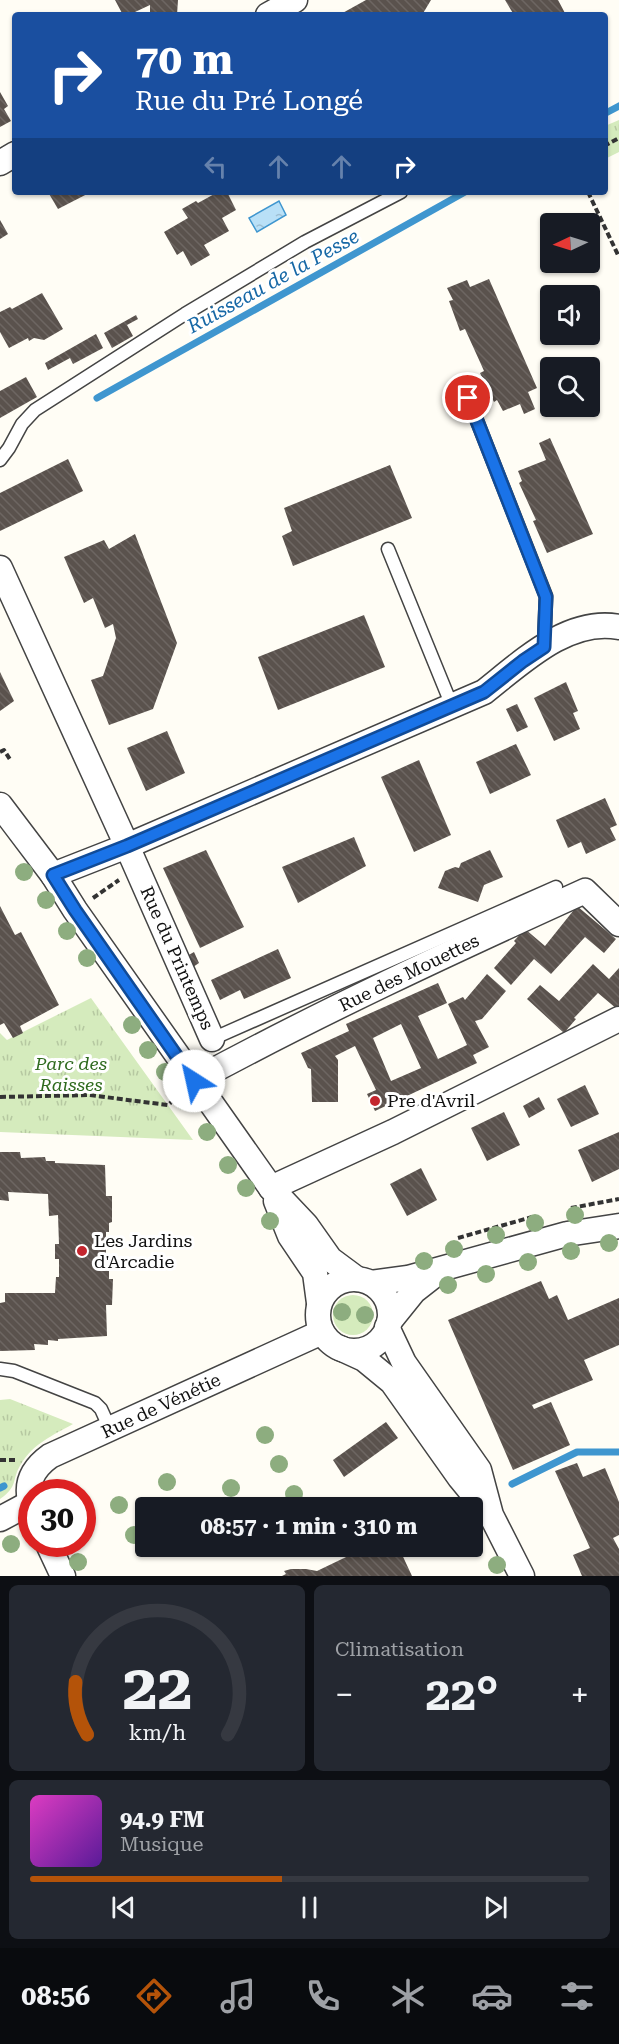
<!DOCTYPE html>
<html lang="fr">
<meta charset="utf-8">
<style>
:root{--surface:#171b24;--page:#242831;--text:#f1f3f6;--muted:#9ea1a6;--line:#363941;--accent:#b45309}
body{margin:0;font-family:"Roboto Serif",serif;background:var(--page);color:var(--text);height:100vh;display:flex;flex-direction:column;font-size:22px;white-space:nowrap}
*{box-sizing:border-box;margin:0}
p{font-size:20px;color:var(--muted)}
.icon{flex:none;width:33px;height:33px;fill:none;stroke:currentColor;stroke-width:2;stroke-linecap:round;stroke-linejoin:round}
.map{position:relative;height:1576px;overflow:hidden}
.side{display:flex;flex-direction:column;gap:9px;padding:9px;background:#0d0f14;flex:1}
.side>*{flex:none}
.top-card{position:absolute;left:12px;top:12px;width:596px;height:183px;border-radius:6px;box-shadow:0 2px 4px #0004;background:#1a4fa0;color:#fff;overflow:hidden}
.needle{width:39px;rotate:266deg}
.buttons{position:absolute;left:540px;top:213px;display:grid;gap:12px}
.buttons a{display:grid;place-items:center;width:60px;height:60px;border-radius:6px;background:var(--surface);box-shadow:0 2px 4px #0004;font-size:30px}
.speed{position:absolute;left:18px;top:1479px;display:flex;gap:12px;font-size:30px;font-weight:700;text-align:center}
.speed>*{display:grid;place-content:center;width:78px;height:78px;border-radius:50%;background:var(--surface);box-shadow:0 2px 4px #0004;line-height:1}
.speed .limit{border:9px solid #d22;background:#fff;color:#111}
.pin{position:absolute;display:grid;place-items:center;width:51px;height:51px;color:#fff;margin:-26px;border:3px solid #fff;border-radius:50%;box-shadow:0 2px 6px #0007}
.me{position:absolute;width:66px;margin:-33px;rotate:325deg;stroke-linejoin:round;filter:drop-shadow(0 0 4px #0008)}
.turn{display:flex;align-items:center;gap:21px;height:126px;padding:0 24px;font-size:27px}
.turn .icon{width:78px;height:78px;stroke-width:2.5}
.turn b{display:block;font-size:42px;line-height:51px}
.lanes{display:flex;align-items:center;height:57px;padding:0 24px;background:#0003;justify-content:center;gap:30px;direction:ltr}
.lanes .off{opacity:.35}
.big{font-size:45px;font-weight:700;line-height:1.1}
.side .card{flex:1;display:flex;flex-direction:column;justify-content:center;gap:9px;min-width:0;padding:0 21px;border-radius:9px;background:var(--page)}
.side .dial{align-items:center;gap:0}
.dial svg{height:156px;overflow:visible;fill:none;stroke:var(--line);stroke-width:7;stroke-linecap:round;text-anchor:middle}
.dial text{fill:var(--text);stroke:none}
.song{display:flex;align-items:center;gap:18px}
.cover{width:72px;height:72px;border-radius:9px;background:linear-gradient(135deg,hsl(310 70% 55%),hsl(270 70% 35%))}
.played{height:6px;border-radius:3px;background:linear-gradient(90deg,var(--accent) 45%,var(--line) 45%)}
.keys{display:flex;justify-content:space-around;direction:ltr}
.heat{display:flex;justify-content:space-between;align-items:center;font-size:33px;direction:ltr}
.side .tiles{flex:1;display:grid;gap:9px;grid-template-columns:1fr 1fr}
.card:last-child{grid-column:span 2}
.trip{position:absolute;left:135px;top:1497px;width:348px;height:60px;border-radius:6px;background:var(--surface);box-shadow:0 2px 4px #0004;font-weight:700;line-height:60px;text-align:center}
.menu{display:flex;height:96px;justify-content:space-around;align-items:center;background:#090b0e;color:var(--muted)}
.menu .icon{width:42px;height:42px}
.menu .on{color:var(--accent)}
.menu b{font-size:27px;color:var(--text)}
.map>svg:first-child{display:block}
</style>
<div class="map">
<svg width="619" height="1576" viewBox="0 0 619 1576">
<defs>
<pattern id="park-tufts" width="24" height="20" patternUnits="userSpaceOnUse" patternTransform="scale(1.5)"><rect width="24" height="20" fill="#d5ebbd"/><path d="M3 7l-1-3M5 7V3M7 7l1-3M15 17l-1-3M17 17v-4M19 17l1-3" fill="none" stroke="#b6c8a1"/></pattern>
<pattern id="water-ripples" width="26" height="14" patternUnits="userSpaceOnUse" patternTransform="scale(1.5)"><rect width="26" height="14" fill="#b9e0f7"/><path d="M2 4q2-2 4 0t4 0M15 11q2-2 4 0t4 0" fill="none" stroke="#9ebfd3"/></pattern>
<pattern id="building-back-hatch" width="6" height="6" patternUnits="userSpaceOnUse" patternTransform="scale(1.5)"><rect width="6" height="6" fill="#5a524d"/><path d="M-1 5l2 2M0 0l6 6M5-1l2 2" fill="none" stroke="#6d6662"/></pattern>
</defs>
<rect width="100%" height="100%" fill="#fffdf5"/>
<g fill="url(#park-tufts)">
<polygon points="619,120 619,152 605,159 605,126"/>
<polygon points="91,998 193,1140 0,1132 0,1033 7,1040"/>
<path d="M10 1399 73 1424C52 1436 34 1443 21 1464 11 1480 19 1486 0 1499V1400Z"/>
</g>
<circle fill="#d5ebbd" cx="353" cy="1315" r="20"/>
<polygon fill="url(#water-ripples)" stroke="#3f96cf" stroke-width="1.5" points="279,201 286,215 257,232 249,218"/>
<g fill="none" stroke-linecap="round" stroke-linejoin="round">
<g stroke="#3f96cf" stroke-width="7">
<polyline points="604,114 619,106"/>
<polyline points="97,398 465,192"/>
<polyline points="512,1484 577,1452 619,1452"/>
<polyline points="0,1488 4,1486"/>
</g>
</g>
<g fill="url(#building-back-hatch)" fill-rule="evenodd">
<polygon points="115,0 178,0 177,15 150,15 150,5 135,12 136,15 123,15"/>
<polygon points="366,0 431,0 422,15 339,15"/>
<polygon points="505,0 558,0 566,15 514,15"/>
<polygon points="0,92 8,106 4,109 11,121 0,127"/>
<polygon points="48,192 91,192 58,209"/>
<polygon points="218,192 227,192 236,210 222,218 229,231 204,245 210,255 191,266 183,251 177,255 164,232 188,218 182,209 196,201 198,203"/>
<polygon points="0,220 8,234 0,239"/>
<polygon points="489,279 537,388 528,392 535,409 524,414 520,404 503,411 497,400 494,402 480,373 484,371 480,362 465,329 460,331 449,301 453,300 447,288 467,280 470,287"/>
<polygon points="42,293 63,329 44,340 34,338 29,341 28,338 9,348 0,332 0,312 10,307 12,309"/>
<polygon points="136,315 138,319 127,325 133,336 112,348 104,333"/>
<polygon points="96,334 103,348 73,364 70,358 48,370 45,363"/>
<polygon points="26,377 37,397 0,418 0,391"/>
<polygon points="550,438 593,534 547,553 533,521 536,520 519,483 522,481 518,471 546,460 539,443"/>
<polygon points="68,459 83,491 0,531 0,493"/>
<polygon points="390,465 412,518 293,566 282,536 292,531 284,508"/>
<polygon points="135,534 177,643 153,709 109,725 91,680 103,676 116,638 113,624 105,628 93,598 84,603 64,557 104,540 109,549"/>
<polygon points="364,615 385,667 278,710 258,657"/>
<polygon points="0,672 14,701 0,711"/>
<polygon points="566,682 578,711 573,713 580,729 554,741 534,698"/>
<polygon points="517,704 528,727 517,732 506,709"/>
<polygon points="167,731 185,773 146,791 127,748"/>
<polygon points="516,744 531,775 490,794 476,762"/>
<polygon points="419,760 451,835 414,852 381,777"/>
<polygon points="605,798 617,825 610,828 616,840 586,854 581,842 568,848 556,820"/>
<polygon points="354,837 366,866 298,903 282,867"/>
<polygon points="206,850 244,927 200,948 163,868"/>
<polygon points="490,850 503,877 484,885 478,902 438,888 445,871 455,867 459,868 461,863"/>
<polygon points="0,906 15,935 21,932 59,1005 20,1026 23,1033 13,1038 4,1023 0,1025"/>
<polygon points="577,906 616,939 604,953 585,937 551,974 534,959 511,985 494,968 516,943 514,941 525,929 545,946"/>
<polygon points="278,949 291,978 244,999 240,990 220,1000 211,980"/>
<polygon points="194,952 199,963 193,967 187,956"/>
<polygon points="593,964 609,979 619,968 619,1007 617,1009 598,993 574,1018 576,1019 564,1033 527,999 540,985 559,1001"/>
<path d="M487 974 506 991 482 1019 475 1021 489 1047 473 1055 477 1063 375 1111 367 1094 376 1090 355 1046 335 1056 338 1060V1102H312L311 1069 308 1068 301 1053 349 1031 346 1024 438 983 447 1003 418 1016 438 1059 467 1045 448 1004 463 997 465 1000ZM401 1024 421 1068 391 1081 373 1038Z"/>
<polygon points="585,1085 599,1114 571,1127 557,1099"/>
<polygon points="539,1097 545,1109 529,1118 523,1106"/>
<polygon points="504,1112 520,1145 487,1161 471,1128"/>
<polygon points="619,1132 619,1169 592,1182 578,1150"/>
<polygon points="0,1152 20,1152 21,1158 45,1157 46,1161 55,1161 55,1163 105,1165 106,1196 112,1196 112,1222 109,1223 109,1232 106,1232 106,1269 109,1269 109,1279 113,1279 112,1305 106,1305 107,1336 58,1339 58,1341 48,1340 48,1345 34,1344 35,1350 0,1351 0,1303 5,1302 5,1293 55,1293 56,1277 59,1277 59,1259 55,1259 55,1244 59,1244 58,1215 49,1216 48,1194 8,1192 9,1201 0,1200"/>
<polygon points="421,1168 437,1200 407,1216 390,1184"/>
<polygon points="541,1281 549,1299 557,1295 568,1320 619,1298 619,1345 584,1360 593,1380 532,1405 534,1409 551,1402 570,1445 513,1470 448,1320"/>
<polygon points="386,1422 398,1438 344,1477 333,1460"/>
<polygon points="577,1463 583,1477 605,1468 619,1502 619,1535 613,1538 619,1549 619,1576 582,1576 573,1555 590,1548 555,1471"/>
<polygon points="369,1546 398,1546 412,1576 282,1576 286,1574 284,1571 291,1569 306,1569 317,1571"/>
</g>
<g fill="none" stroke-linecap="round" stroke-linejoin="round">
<g stroke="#444" stroke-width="15">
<g id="lane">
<polyline points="468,398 546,596 544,647"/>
<polyline points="0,460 9,448 22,424 35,410 185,314 305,242 401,192"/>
<polyline points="388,549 452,706"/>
<polyline points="212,1039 556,887"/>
<polyline points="0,1369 14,1371 95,1403 101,1409 110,1429"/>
</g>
</g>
<g stroke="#444" stroke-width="27">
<g id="street">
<polyline points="268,15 295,0"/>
<polyline points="0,163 15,154"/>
<polyline points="0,568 127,846 212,1039"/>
<polyline points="0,805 53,875 75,910 271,1188 306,1225 330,1259 357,1279"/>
<path d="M53 875 127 846 484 692C521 663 568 617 619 627"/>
<path d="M194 1081C321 1012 453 951 585 891L619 924"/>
<polyline points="271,1188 393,1132 619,1019"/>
<polyline points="276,1201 290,1236 315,1273 319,1303"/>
<circle cx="354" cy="1315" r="36"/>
<polyline points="371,1283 408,1278 567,1234 619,1226"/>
<polyline points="389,1322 414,1291 437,1273"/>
<polyline points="387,1327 404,1363 479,1470 491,1515 522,1576"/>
<polyline points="340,1348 364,1359 392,1382 460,1478 487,1511"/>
<path d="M32 1507C24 1485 32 1469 50 1456L322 1332"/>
<polyline points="0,1519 30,1503"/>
<polyline points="48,1544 63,1576"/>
</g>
</g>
<g stroke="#333" stroke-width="4" stroke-dasharray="6 3" stroke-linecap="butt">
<polyline points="604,146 619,138"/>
<polyline points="588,192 619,257"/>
<polyline points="0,752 4,750 11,761"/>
<polyline points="93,898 119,880"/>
<polyline points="0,1097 89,1095 168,1105 178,1096"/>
<polyline points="571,1208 619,1199"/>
<polyline points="458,1238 532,1217"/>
<polyline points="0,1460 17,1460"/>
</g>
<use href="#lane" stroke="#fff" stroke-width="12"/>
<use href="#street" stroke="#fff" stroke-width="24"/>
</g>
<g fill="#8dad7f">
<circle cx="24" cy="872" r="9"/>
<circle cx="46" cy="900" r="9"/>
<circle cx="67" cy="931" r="9"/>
<circle cx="87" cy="958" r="9"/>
<circle cx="132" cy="1025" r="9"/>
<circle cx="148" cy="1050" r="9"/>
<circle cx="165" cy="1072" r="9"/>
<circle cx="184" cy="1101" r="9"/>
<circle cx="207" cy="1132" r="9"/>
<circle cx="228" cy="1165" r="9"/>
<circle cx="246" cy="1188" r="9"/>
<circle cx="575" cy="1215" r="9"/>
<circle cx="270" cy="1221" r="9"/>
<circle cx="535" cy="1223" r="9"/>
<circle cx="496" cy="1235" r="9"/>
<circle cx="609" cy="1243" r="9"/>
<circle cx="454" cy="1249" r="9"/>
<circle cx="571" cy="1251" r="9"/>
<circle cx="424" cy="1261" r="9"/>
<circle cx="528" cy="1262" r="9"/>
<circle cx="486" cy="1274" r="9"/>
<circle cx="448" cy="1285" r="9"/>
<circle cx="342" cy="1312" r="9"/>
<circle cx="365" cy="1315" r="9"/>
<circle cx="265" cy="1435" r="9"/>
<circle cx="279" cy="1464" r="9"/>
<circle cx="167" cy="1482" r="9"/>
<circle cx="231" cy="1488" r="9"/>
<circle cx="294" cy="1494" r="9"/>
<circle cx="119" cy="1505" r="9"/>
<circle cx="134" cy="1535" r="9"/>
<circle cx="11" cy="1544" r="9"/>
<circle cx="78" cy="1562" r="9"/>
<circle cx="497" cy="1565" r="9"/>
</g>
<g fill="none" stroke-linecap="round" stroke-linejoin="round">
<g stroke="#114b97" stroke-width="15">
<polyline id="route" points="194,1081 75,910 53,875 127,846 484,692 523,661 544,647 546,597 468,398"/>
</g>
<use href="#route" stroke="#1a73e8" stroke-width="10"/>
</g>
<g fill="#c4262e" stroke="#fff" stroke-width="2">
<circle cx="375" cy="1101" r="6"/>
<circle cx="82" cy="1251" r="6"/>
</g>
<g text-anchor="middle" stroke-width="6" stroke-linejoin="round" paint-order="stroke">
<g font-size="18" fill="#111" stroke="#fff">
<text transform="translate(177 958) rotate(66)" y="6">Rue du Printemps</text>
<text transform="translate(409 973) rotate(-26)" y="6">Rue des Mouettes</text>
<text transform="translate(161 1406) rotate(-25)" y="6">Rue de Vénétie</text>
</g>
<g font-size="18" font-style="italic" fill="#2f6b1f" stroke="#fff">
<text x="71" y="1070">Parc des<tspan x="71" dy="21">Raisses</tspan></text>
</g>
<g font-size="18" fill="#111" stroke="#fff" text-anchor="start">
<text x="387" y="1107">Pre d'Avril</text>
<text x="94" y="1247">Les Jardins<tspan x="94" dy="21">d'Arcadie</tspan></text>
</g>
<g font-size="20" font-style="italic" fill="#1768a6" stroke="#fff">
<text transform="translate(273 281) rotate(-29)" y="7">Ruisseau de la Pesse</text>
</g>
</g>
</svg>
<div class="buttons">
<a><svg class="needle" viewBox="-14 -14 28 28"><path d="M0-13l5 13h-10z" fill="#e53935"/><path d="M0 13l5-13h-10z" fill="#9ea1a6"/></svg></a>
<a><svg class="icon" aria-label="sound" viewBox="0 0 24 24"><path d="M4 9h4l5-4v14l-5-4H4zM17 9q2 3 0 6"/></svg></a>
<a><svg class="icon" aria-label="search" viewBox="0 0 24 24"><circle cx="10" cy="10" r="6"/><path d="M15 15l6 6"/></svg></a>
</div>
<div class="speed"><div class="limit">30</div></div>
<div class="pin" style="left:468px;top:398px;background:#d93025"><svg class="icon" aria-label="arrive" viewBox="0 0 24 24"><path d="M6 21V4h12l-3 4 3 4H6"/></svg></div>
<svg class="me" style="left:194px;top:1081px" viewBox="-20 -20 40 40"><circle r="19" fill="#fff"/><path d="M0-13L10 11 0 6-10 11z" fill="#1a73e8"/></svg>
<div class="trip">08:57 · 1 min · 310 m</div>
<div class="top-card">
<div class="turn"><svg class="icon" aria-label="right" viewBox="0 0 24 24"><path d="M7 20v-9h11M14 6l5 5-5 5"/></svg><div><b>70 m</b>Rue du Pré Longé</div></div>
<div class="lanes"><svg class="icon off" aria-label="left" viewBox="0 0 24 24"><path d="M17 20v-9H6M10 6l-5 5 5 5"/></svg><svg class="icon off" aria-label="ahead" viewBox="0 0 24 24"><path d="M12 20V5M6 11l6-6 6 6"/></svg><svg class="icon off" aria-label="ahead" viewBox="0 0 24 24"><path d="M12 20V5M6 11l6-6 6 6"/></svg><svg class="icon" aria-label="right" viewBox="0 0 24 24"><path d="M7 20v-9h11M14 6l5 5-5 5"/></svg></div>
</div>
</div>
<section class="side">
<div class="tiles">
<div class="card dial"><svg viewBox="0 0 100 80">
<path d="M14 69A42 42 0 1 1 86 69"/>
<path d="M14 69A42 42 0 0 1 8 42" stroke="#b45309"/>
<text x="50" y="56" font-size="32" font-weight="700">22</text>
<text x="50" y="72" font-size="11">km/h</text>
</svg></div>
<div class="card"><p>Climatisation</p>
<div class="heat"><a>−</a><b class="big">22°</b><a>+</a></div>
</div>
<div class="card">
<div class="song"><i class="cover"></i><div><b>94.9 FM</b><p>Musique</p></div></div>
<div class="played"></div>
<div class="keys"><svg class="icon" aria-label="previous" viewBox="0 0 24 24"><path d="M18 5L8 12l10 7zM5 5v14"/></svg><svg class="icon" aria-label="pause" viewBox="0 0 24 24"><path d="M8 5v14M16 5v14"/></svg><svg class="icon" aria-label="next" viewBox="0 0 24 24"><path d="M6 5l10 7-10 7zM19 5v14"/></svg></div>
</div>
</div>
</section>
<nav class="menu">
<b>08:56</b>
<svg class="icon on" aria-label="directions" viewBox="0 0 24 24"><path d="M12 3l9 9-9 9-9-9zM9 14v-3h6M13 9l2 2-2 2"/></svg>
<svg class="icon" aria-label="music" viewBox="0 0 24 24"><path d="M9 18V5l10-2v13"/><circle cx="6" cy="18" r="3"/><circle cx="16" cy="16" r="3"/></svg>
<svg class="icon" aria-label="phone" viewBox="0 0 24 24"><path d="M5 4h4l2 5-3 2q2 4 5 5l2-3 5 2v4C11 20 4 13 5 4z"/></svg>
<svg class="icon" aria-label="climate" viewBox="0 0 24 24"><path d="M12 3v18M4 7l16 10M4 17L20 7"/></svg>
<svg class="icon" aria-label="car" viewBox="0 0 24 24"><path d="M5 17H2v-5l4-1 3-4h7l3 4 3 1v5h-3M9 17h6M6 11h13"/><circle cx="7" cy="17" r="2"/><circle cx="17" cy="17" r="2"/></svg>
<svg class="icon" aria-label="filters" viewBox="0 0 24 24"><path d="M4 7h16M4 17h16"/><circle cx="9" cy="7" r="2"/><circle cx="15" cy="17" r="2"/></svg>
</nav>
